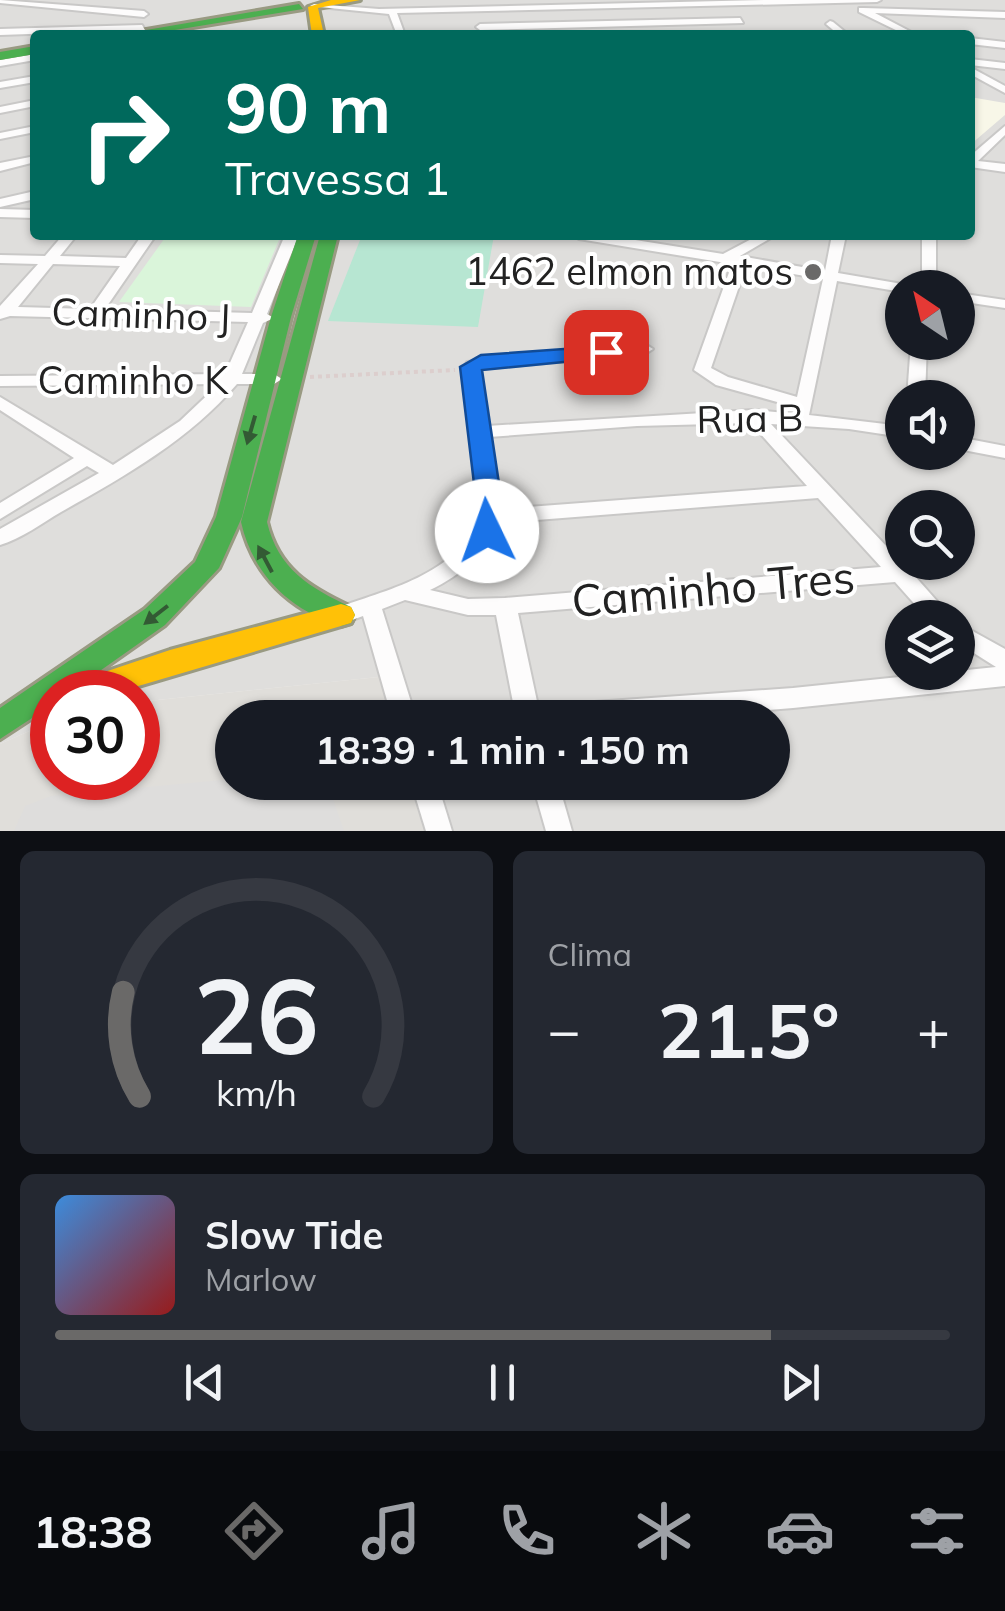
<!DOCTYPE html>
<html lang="pt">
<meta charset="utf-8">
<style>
:root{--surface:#171b24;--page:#242831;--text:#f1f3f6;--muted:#9ea1a6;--line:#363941;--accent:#6a6968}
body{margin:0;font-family:Mulish,sans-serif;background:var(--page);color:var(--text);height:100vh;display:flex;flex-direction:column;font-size:38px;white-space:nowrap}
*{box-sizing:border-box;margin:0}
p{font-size:32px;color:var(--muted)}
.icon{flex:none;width:55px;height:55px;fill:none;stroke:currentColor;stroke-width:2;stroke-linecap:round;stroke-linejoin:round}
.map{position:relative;height:831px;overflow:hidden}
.details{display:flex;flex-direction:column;gap:20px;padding:20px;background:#0d0f14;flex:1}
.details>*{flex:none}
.top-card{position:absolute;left:30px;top:30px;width:945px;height:210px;border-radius:10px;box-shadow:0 2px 8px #0004;background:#00695c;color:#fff;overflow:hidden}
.needle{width:65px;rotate:325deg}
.buttons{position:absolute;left:885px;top:270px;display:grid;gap:20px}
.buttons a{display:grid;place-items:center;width:90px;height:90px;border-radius:50%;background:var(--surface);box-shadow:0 2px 8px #0004;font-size:50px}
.speed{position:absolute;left:30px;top:670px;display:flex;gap:20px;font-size:50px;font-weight:700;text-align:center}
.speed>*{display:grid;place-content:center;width:130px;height:130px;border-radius:50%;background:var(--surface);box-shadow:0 2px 8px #0004;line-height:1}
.speed .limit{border:15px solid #d22;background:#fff;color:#111}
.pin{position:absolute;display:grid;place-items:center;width:85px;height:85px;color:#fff;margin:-42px;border-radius:20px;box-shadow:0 5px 15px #0006}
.me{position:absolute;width:110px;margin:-55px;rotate:357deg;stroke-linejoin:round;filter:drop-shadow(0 0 8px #0008)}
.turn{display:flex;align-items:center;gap:35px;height:210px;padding:0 30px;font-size:45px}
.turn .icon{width:130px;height:130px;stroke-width:2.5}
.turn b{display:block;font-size:70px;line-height:85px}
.big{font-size:75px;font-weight:700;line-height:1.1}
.details .tile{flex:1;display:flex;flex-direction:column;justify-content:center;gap:15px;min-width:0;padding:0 35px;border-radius:15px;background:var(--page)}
.details .dial{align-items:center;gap:0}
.dial svg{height:260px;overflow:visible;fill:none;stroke:var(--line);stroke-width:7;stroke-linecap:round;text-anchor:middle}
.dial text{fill:var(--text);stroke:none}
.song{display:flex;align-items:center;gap:30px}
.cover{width:120px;height:120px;border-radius:15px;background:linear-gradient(135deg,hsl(210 70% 55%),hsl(0 70% 35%))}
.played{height:10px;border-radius:5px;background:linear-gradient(90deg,var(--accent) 80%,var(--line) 80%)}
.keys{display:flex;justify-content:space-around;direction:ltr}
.heat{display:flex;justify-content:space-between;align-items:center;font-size:55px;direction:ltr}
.details .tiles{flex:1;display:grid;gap:20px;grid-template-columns:1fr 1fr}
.tile:last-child{grid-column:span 2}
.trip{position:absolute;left:215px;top:700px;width:575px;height:100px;border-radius:50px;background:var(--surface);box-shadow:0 2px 8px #0004;font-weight:700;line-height:100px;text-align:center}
.tab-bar{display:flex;height:160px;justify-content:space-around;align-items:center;background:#090b0e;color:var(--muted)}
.tab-bar .icon{width:70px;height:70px}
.tab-bar .active{color:var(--accent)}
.tab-bar b{font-size:45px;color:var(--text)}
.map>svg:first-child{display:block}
</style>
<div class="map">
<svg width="1005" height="831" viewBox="0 0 1005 831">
<rect width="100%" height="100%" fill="#f0eeeb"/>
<path fill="#dfdedc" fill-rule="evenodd" d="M0 0H1005V831H428L413 783 772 782V718L398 717 388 676 138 702V692H52V721L0 744ZM35 35H970V235H35ZM902 288H958V342H902ZM902 398H958V452H902ZM902 508H958V562H902ZM902 618H958V672H902Z"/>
<polygon fill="#f8f7e8" points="970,97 1005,103 1005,115 970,145"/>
<polygon fill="#e0deda" points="388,676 398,717 232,718 232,782 413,783 428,831 0,831 0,744 52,721 52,778 138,778 138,702"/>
<polygon fill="#daf5da" points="167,235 281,235 251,307 119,302"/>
<polygon fill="#b7e6d2" points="362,235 494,235 478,327 328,321"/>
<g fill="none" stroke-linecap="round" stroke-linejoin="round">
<polygon fill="#dedddc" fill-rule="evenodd" points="232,779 232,782 317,782 333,799 344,831 14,831 25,806 51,796"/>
<g stroke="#c9c8c7" stroke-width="4">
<g id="street">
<polygon points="0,0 144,11 148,14 144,17 0,3"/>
<polygon points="767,0 881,0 877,2 397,13 405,35 397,35 389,14 310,6 314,4 379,9"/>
<polygon points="863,8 1005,12 1005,18 875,13 917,35 906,35 859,12 859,8"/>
<polygon points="740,18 743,23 480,30 476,27 480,24"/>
<polygon points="830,21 833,22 849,35 839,35 826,24"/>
<polygon points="142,25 145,30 0,35 0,29"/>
<polygon points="171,31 175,35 162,35 163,33"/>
<polygon points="970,38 1005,42 1005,48 970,44"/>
<polygon points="35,54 35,60 0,66 0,60"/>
<polygon points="970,59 1005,63 1005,69 970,65"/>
<polygon points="970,67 1005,86 1005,93 970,74"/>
<polygon points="35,76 35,82 0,88 0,82"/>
<polygon points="35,100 35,106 0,113 0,107"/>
<polygon points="35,126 35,132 0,139 0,133"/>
<polygon points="1005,126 1005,135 978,161 1005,164 1005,172 970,167 970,156"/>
<polygon points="35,156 35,162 0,171 0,163"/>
<polygon points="35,191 35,199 0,207 0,199"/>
<polygon points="0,209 35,210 35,218 0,217"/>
<path d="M63 235H77L60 256 126 258 142 235H156L105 309 252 313 285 235H299L267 314 274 318 263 323 242 374H274L282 379 274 384H237C189 440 125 476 61 512 42 523 21 539 0 545V529L99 473 87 466 0 519V503L74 458 0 410V397L113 465 180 421 219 384 0 386V376L225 374 248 322 10 316 0 319V306L38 264 0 263V255L45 256ZM53 264 120 266 90 309 18 307Z"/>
<path d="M572 235H604L723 254 759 235H776L740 256 825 271 832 235H846L838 273 908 285 910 288H902V292L837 281 809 415 902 426V437L849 429 771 424 905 566 910 567 913 574 952 618H927L895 582 518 613 538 706 793 688 996 667 958 643V623L1005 649V686L793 708 664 718H516L496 615H468L405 600 382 609 416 718H392L363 616 341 624 333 621 330 615 333 609C387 590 456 575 481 517L462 370 467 362 645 344 653 349 645 354 479 369 487 426 753 410 796 414 795 407 716 385 694 370 732 264 579 239ZM746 266 823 279 797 397 728 377 711 368ZM751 423 807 486 500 509 489 437 637 426ZM818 498 881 567 505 598 468 599 430 590C461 575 485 555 498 523Z"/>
<rect x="922" y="235" width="14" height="53"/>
<polygon points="958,293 1005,300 1005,308 958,301"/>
<polygon points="911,342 927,342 925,398 907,398"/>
<polygon points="958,437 1005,446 1005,458 958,449"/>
<polygon points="411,782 437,782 452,831 426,831"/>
<polygon points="532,782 558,782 572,831 546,831"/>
</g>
</g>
<g stroke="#999a82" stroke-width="6">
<g id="fast">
<polygon points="299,4 303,9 144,35 117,35"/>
<polygon points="35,46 35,54 0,60 0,52"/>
<polygon points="298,235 316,235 291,317 242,517 219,568 165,625 70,692 52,692 52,705 0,739 0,708 145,609 195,562 216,517 271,317"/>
<path d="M320 235H338L267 522C278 569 310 588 351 607L355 615 351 623 341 626C290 610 253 575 241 522Z"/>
</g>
</g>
<g stroke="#999a82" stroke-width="6">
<g id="slow">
<polygon points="331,0 360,0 318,8 324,35 312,35 308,7"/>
<polygon points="341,604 351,607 355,615 351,623 118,692 68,692 72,683 170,650"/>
</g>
</g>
<polyline stroke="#dccecd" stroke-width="4" stroke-dasharray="4 4" stroke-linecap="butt" points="310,377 455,370"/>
<use href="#street" fill="#fdfcfc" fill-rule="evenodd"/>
<use href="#fast" fill="#4caf50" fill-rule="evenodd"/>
<use href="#slow" fill="#ffc107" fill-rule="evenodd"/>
</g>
<defs><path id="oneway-solid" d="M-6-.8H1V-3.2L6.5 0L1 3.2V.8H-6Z" transform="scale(2.5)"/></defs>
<g fill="#335a34">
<use href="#oneway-solid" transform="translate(251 430) rotate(106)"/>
<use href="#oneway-solid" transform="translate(265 559) rotate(-118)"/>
<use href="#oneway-solid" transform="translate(156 615) rotate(142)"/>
</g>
<polygon fill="#1a73e8" stroke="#114b97" stroke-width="2.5" points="606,346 614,348 617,352 614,357 482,370 504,517 497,537 478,537 474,531 478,517 460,367 481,355"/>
<circle fill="#6a6968" stroke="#fff" stroke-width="4" cx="813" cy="272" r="10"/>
<g text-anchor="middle" stroke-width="8" stroke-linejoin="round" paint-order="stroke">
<g font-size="38" fill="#222" stroke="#fff" text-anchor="end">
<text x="793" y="285">1462 elmon matos</text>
</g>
<g font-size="38" fill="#222" stroke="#fff">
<text transform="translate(141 315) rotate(2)" y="13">Caminho J</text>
<text x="133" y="394">Caminho K</text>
<text transform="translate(750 419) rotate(-1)" y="13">Rua B</text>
</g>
<g font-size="45" fill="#222" stroke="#fff">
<text transform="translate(713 589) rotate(-5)" y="16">Caminho Tres</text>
</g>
</g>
</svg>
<div class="buttons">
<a><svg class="needle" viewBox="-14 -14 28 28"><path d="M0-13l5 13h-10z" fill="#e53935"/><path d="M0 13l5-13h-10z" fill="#9ea1a6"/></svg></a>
<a><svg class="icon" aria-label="sound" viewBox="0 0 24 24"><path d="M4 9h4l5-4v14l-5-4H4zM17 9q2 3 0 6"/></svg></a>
<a><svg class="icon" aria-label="search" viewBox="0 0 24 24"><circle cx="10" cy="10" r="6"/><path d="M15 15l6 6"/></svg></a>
<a><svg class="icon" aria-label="layers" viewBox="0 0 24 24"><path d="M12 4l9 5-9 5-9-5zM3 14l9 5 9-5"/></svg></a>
</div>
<div class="speed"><div class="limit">30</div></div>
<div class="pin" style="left:606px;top:352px;background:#d93025"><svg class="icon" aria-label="arrive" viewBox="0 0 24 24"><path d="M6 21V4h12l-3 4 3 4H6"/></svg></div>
<svg class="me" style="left:487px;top:531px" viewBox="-20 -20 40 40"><circle r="19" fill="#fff"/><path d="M0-13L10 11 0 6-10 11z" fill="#1a73e8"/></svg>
<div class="trip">18:39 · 1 min · 150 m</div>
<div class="top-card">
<div class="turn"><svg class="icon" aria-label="right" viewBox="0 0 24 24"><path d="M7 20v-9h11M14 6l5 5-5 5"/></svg><div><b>90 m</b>Travessa 1</div></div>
</div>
</div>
<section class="details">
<div class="tiles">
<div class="tile dial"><svg viewBox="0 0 100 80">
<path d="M14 69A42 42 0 1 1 86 69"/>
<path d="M14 69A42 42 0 0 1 9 37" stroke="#6a6968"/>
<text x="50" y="56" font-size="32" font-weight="700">26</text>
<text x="50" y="72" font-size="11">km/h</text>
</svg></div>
<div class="tile"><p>Clima</p>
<div class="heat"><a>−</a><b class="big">21.5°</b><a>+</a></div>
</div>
<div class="tile">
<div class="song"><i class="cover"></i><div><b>Slow Tide</b><p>Marlow</p></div></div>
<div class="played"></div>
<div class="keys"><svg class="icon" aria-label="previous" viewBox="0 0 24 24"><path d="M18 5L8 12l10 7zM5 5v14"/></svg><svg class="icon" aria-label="pause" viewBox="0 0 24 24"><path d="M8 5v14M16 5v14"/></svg><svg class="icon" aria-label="next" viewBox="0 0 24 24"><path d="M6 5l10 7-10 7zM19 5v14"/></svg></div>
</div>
</div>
</section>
<nav class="tab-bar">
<b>18:38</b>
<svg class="icon active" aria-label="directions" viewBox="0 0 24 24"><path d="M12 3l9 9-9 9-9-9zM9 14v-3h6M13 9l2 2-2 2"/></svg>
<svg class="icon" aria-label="music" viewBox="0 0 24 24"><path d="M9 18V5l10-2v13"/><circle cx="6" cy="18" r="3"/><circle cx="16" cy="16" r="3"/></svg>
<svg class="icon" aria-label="phone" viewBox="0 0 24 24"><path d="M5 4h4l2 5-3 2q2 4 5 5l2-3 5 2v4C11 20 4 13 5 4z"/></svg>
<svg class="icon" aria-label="climate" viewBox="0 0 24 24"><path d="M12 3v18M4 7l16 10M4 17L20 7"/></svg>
<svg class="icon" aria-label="car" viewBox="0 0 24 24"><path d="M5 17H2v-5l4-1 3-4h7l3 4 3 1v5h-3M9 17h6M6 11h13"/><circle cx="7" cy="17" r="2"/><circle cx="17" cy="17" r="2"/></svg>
<svg class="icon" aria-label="filters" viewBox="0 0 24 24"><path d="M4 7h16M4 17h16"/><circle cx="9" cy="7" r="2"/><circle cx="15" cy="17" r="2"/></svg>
</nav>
